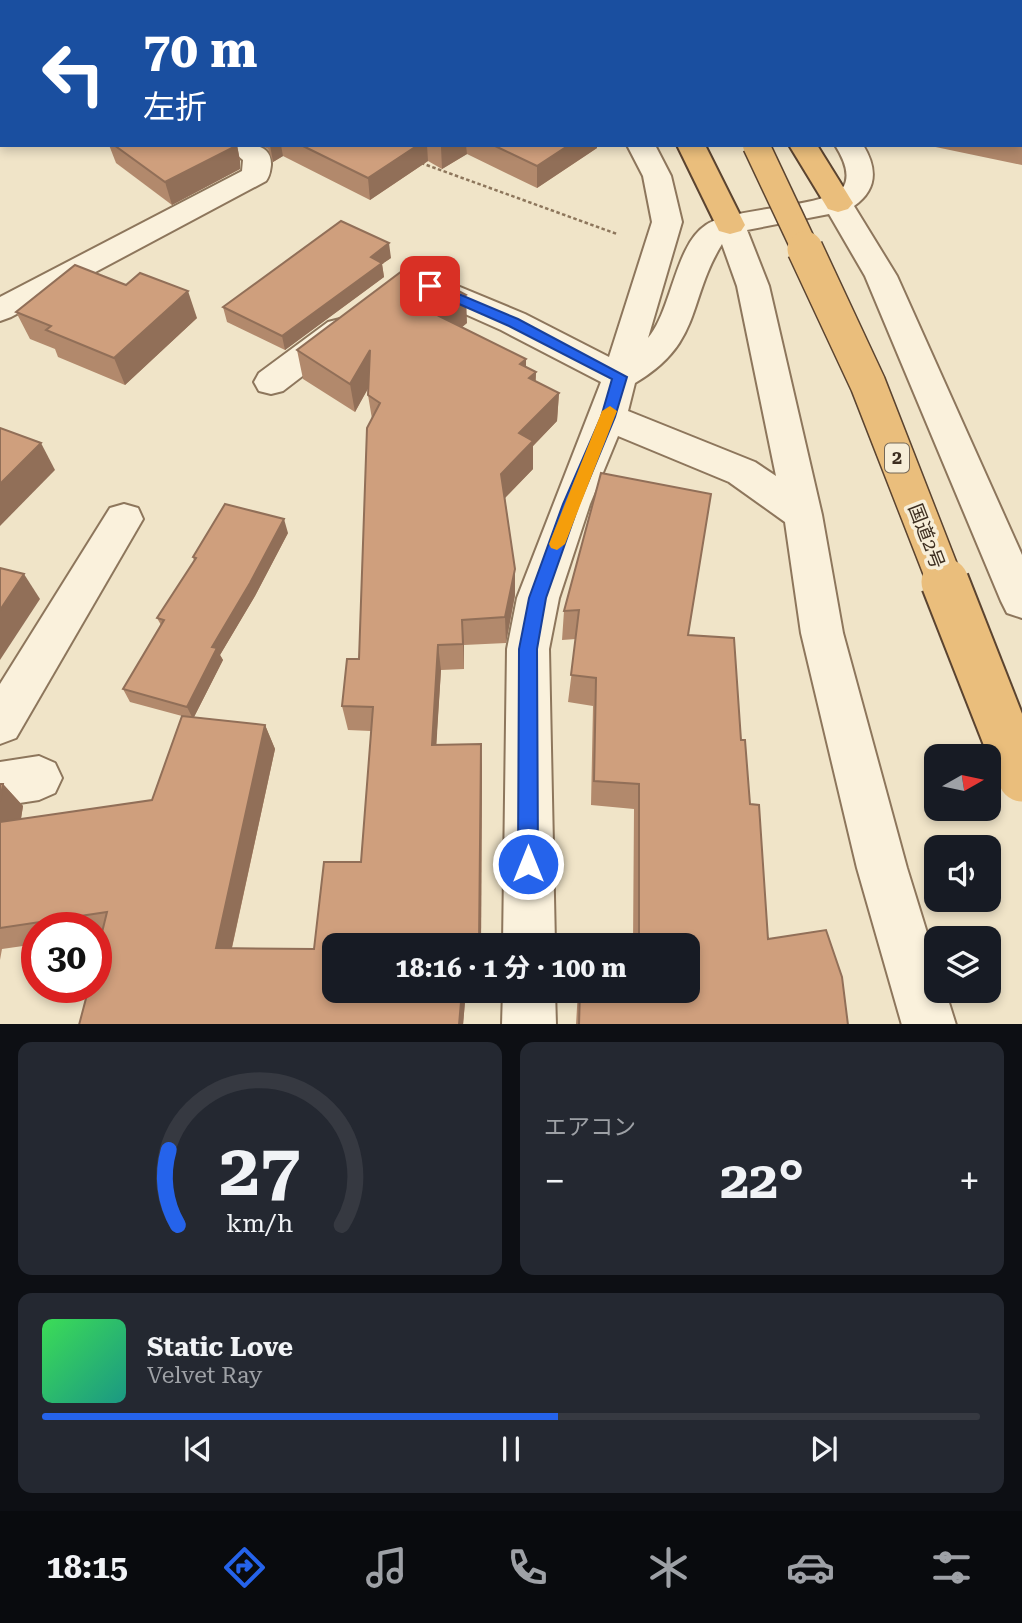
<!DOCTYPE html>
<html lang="ja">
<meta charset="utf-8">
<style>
:root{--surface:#171b24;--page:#242831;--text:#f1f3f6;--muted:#9ea1a6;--line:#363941;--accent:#2563eb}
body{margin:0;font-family:"Roboto Serif","Noto Sans JP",serif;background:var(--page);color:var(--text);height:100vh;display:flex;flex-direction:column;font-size:26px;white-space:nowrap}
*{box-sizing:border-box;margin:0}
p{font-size:23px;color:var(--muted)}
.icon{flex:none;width:38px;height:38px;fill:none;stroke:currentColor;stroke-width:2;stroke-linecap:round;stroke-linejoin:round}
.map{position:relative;height:1024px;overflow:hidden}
.side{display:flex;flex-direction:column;gap:18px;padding:18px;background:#0d0f14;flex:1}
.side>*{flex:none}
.top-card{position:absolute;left:0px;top:0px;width:1022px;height:147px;box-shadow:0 4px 10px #0003;background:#1a4fa0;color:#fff;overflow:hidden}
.needle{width:46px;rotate:81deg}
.controls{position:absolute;left:924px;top:744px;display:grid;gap:14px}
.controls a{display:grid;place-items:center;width:77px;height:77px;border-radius:14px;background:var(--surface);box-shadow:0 4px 10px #0003;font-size:35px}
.speed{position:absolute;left:21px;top:912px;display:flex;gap:14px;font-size:35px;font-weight:700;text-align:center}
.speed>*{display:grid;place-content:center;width:91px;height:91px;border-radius:50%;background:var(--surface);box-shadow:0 4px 10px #0003;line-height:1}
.speed .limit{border:10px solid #d22;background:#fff;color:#111}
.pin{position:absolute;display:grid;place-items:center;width:60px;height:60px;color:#fff;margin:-30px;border-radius:14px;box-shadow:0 4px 10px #0006}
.me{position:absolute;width:77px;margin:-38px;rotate:0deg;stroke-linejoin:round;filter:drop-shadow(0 0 5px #0008)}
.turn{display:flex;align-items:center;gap:24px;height:147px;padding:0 28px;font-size:32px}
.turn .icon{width:91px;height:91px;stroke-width:2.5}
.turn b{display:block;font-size:49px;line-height:60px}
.big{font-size:52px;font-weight:700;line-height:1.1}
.side .widget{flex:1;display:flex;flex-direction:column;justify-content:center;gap:10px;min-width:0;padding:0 24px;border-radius:14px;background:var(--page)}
.side .dial{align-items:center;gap:0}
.dial svg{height:182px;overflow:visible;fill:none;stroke:var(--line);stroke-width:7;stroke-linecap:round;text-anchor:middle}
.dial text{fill:var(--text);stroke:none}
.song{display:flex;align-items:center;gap:21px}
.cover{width:84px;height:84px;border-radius:10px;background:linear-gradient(135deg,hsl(130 70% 55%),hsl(170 70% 35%))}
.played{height:7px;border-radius:4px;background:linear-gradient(90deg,var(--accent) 55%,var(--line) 55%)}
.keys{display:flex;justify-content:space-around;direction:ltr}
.heat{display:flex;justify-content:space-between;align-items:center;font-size:38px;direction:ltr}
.side .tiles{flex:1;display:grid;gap:18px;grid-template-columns:1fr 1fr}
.widget:last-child{grid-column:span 2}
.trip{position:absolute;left:322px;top:933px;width:378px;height:70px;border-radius:14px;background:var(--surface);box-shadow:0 4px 10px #0003;font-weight:700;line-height:70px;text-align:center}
.menu{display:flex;height:112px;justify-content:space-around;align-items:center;background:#090b0e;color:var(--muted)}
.menu .icon{width:49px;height:49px}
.menu .selected{color:var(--accent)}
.menu b{font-size:32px;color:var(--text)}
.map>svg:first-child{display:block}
</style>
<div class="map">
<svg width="1022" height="1025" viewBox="0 0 1022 1025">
<rect width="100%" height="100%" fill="#f0e4c8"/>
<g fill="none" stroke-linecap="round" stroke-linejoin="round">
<g stroke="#8d765c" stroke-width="4">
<g id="minor">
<polygon points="531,0 555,0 556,2 533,2"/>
<polygon points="733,0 757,0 758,2 735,2"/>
<rect x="0" y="127" width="2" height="16"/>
<path d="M225 145C243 145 272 140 271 165 270 172 270 175 266 181L11 317 0 321V297L242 171 243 160Z"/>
<path d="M627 145H655L671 176 682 222 648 338C672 310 675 245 706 225 733 207 830 208 844 186 851 173 842 156 835 145H863C877 168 878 189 854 206L897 276 1022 555V618L1007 613 1001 601 865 276 829 214 747 230 769 286 822 515 843 633 907 868 936 962V990H945L956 1025H902L857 868 801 633 785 522 729 482 618 436 590 504 559 598 549 649 555 945H503L507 649 517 598 601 382 501 330 409 289 404 282 409 275 420 272 431 275 525 314 609 357 652 222 643 176ZM722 244 737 286 776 476 755 462 628 411 635 383C703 343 687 301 722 244Z"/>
<polygon points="340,319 352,322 356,330 352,338 283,391 271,394 259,391 254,382 259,373 328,322"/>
<polygon points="124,504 138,508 143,519 16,738 0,744 0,684 110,508"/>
<polygon points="39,756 55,763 62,778 55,793 39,800 0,806 0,762"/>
<polygon points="503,990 555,990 556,1025 502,1025"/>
</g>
</g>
<g stroke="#5b4430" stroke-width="4">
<g id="trunk">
<polygon points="579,0 603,0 604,2 581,2"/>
<polygon points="660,0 684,0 684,2 661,2"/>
<polygon points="699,0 723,0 723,2 700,2"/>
<polygon points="677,145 705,145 745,225 741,231 730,234 719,231"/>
<polygon points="789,145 817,145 853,203 848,209 838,212 828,209"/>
</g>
</g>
<polyline stroke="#8d765c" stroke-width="2.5" stroke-dasharray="3.5 2.5" stroke-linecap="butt" points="421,163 617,234"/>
<use href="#minor" fill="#faf1dc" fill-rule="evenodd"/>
<use href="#trunk" fill="#eabe7c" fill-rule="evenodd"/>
<g stroke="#5b4430" stroke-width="29" stroke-linecap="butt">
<polyline id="trunk-bridge-far2" points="756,145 806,251"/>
</g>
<g stroke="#5b4430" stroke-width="38" stroke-linecap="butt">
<polyline id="trunk-bridge-far1" points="805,249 868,384 946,584"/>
</g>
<g stroke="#5b4430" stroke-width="51" stroke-linecap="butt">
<polyline id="trunk-bridge" points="945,582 1022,778"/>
</g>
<use href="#trunk-bridge-far2" stroke="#eabe7c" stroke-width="26"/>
<use href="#trunk-bridge-far1" stroke="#eabe7c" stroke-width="35"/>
<use href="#trunk-bridge" stroke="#eabe7c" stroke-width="47"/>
</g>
<g fill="#b2896c">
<polygon points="225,0 513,0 514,2 228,2"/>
<polygon points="786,0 1022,0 1022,165 926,145 1020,145 1020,2 786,2"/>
<polygon points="109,145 237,145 240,161 240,169 172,205 116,163"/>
<polygon points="260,145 597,145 597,148 537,188 467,154 442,169 428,161 370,200 283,156 273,162 268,149"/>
<polygon points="391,258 382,264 384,277 285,350 227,322 223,307"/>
<polygon points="16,312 197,318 125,385 58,357 55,349 30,339"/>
<polygon points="467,323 462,327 526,359 526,367 536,372 535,382 559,393 557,421 533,446 533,469 505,498 515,569 515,595 506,643 464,645 464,669 441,670 436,745 481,744 482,767 481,945 334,945 466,990 463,1025 79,1025 102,934 96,934 96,928 37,928 37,944 2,949 0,960 0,784 3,784 23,806 21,819 152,800 182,716 130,702 123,689 161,625 157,618 194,561 193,557 288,533 255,596 220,655 223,660 194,717 265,725 275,749 232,948 314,949 361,862 371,731 348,730 342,706 359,659 372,419 368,395 368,388 355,412 303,379 297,350"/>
<polygon points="601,473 688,635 741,740 768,939 848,1025 576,1025 578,990 688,990 688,945 633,945 634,809 591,805 593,706 568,702 576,639 562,640 564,611"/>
</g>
<g fill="#916f58">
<polygon points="108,0 120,0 120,2 106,2"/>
<polygon points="2,79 2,110 0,112 0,80"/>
<polygon points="235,145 237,145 240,161 240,169 172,205 165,182"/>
<polygon points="270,145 281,145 283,156 273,162"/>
<polygon points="418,145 427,145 428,161 370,200 368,178"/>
<polygon points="444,145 466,145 467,154 442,169 441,147"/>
<polygon points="569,145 597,145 597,148 537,188 537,166"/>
<polygon points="389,243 391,258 382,264 384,277 285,350 282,336 371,257"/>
<polygon points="188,291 197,318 125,385 114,358"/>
<polygon points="466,295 467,323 441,344 439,316"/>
<polygon points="370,350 374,378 355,412 350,384"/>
<polygon points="526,359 526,387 520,364"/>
<polygon points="536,372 535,401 529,378"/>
<polygon points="559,393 557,421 533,446 533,469 502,501 501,474 519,433"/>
<polygon points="41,443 55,470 0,526 0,484"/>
<polygon points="284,519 288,533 255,596 220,655 223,660 193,719 187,707 212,647"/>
<polygon points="515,569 515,595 506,643 505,617"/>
<polygon points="24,574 40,599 0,660 0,610"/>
<polygon points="462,620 464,645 464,669 463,644"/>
<polygon points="438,645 441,670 435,767 432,745"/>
<polygon points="265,725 275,749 228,965 216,948"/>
<polygon points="481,744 482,767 481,945 479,945"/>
<polygon points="3,784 23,806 17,843 0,826 0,801"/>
<polygon points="462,990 466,990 463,1025 459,1025"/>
</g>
<g fill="#cf9f7d" stroke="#916f58" stroke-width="2">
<polygon points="65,0 108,0 106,2 53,2"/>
<polygon points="253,0 513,0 514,2 255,2"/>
<polygon points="852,0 1022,0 1022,131 1020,131 1020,2 857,2"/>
<polygon points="0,9 2,9 2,79 0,80"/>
<polygon points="114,145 235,145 234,147 165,182"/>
<polygon points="301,145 418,145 368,178"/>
<polygon points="493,145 569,145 537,166"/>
<polygon points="341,221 389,243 371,257 382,263 282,336 223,307"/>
<polygon points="75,265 126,285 140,273 188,291 114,358 46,330 51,326 16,312"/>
<polygon points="410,265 466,295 439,316 526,359 520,364 536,372 529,378 559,393 519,433 533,441 501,474 515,569 505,617 462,620 463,644 438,645 432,745 481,744 479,945 334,945 334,990 462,990 459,1025 79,1025 89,987 96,987 96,957 107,912 0,928 0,822 152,800 182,716 265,725 216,948 314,949 324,862 361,862 373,707 342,706 347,659 359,659 367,428 380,403 368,395 370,350 350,384 297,350"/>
<polygon points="0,428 41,443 0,484"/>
<polygon points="601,473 711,494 688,635 734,638 741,740 745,740 750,804 759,805 768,939 826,930 842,977 848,1025 579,1025 580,990 688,990 688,945 639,945 639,784 594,781 596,678 571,675 579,610 564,611"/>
<polygon points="225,504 284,519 250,583 212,647 217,648 187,707 123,689 164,620 157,618 196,558 193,557"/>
<polygon points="0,568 24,574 0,610"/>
<polygon points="0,784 3,784 0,801"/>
</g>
<polygon fill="#2563eb" stroke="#184099" stroke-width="2" points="430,282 518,319 627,377 615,417 579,504 546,598 537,649 538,864 536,871 528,874 521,871 518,864 519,649 529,598 563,504 601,417 612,379 509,326 425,289 425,284"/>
<polygon fill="#f59e0b" points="610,406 617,411 565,544 557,550 551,548 549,544 602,411"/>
<g text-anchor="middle" stroke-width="7" stroke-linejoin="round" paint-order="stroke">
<rect fill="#f7eed8" stroke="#756857" stroke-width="2" x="885" y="443.5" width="24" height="29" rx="5"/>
<g font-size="18" font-weight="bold" fill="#3d2e20">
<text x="897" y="464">2</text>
</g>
<g font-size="19" fill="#3d2e20" stroke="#f7eed8">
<text transform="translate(927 536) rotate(69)" y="7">国道2号</text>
</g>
</g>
</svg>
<div class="controls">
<a><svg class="needle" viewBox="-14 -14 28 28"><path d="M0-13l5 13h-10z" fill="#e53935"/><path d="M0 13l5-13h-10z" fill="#9ea1a6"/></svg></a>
<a><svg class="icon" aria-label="sound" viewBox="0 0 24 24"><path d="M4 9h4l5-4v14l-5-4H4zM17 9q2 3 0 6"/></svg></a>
<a><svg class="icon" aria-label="layers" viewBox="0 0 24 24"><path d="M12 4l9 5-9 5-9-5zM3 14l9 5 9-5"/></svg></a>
</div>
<div class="speed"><div class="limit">30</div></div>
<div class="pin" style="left:430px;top:286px;background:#d93025"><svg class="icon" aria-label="arrive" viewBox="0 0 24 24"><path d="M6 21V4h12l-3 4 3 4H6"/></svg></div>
<svg class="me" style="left:528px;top:864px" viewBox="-20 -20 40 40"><circle r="17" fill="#2563eb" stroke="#fff" stroke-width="3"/><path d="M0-11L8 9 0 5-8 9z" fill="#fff"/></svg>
<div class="trip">18:16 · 1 分 · 100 m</div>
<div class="top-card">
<div class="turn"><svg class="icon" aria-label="left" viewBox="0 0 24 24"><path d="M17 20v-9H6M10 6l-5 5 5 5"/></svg><div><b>70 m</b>左折</div></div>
</div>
</div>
<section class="side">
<div class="tiles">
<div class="widget dial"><svg viewBox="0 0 100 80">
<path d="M14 69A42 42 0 1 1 86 69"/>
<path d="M14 69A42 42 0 0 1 10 36" stroke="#2563eb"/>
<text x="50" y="56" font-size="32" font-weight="700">27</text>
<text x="50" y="72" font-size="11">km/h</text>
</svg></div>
<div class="widget"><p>エアコン</p>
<div class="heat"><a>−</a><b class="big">22°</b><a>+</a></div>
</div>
<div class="widget">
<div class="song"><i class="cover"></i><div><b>Static Love</b><p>Velvet Ray</p></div></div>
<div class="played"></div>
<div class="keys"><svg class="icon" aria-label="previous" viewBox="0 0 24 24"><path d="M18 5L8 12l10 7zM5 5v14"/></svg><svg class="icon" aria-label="pause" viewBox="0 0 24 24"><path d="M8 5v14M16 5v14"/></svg><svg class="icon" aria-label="next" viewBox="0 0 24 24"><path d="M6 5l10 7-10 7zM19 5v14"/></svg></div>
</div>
</div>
</section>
<nav class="menu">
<b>18:15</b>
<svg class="icon selected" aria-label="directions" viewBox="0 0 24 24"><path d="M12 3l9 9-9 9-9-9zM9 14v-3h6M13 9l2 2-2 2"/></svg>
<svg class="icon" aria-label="music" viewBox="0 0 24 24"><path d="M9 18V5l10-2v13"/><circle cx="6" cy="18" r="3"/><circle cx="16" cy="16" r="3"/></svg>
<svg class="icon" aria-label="phone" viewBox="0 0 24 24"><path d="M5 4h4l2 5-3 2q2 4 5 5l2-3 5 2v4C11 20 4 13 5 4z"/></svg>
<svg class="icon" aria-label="climate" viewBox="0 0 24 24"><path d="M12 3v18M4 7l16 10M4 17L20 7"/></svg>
<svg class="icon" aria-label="car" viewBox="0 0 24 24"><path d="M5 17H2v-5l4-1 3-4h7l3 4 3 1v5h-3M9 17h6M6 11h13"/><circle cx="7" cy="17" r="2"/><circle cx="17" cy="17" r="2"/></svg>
<svg class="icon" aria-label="filters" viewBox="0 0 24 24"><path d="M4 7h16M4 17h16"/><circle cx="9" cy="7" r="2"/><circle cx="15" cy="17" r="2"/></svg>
</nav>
